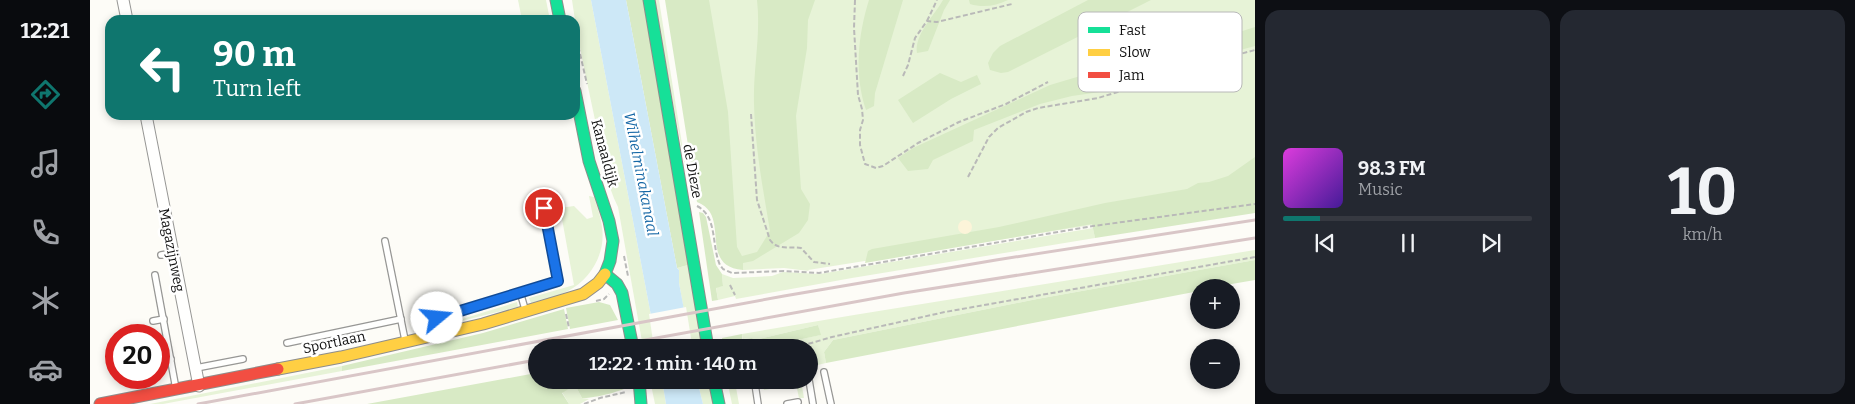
<!DOCTYPE html>
<meta charset="utf-8">
<style>
:root{--surface:#171b24;--page:#242831;--text:#f1f3f6;--muted:#9ea1a6;--line:#363941;--accent:#0f766e}
body{margin:0;font-family:Bitter,serif;background:var(--page);color:var(--text);height:100vh;display:flex;flex-direction:column;font-size:19px;white-space:nowrap}
*{box-sizing:border-box;margin:0}
p{font-size:16px;color:var(--muted)}
.icon{flex:none;width:28px;height:28px;fill:none;stroke:currentColor;stroke-width:2;stroke-linecap:round;stroke-linejoin:round}
.map{position:relative;flex:1;overflow:hidden}
.panel{display:flex;flex-direction:column;gap:10px;padding:10px;background:#0d0f14;width:600px}
.panel>*{flex:none}
.guide{position:absolute;left:15px;top:15px;width:475px;height:105px;border-radius:15px;box-shadow:0 2px 8px #0003;background:#0f766e;color:#fff;overflow:hidden}
.buttons{position:absolute;left:1100px;top:279px;display:grid;gap:10px}
.buttons a{display:grid;place-items:center;width:50px;height:50px;border-radius:50%;background:var(--surface);box-shadow:0 2px 8px #0003;font-size:25px}
.speed{position:absolute;left:15px;top:324px;display:flex;gap:10px;font-size:25px;font-weight:700;text-align:center}
.speed>*{display:grid;place-content:center;width:65px;height:65px;border-radius:50%;background:var(--surface);box-shadow:0 2px 8px #0003;line-height:1}
.speed .limit{border:8px solid #d22;background:#fff;color:#111}
.pin{position:absolute;display:grid;place-items:center;width:42px;height:42px;color:#fff;margin:-21px;border:2px solid #fff;border-radius:50%;box-shadow:0 1px 5px #0007}
.me{position:absolute;width:55px;margin:-28px;rotate:73deg;stroke-linejoin:round;filter:drop-shadow(0 0 4px #0008)}
.turn{display:flex;align-items:center;gap:18px;height:105px;padding:0 25px;font-size:22px}
.turn .icon{width:65px;height:65px;stroke-width:2.5}
.turn b{display:block;font-size:35px;line-height:42px}
.panel .card{flex:1;display:flex;flex-direction:column;justify-content:center;gap:8px;min-width:0;padding:0 18px;border-radius:15px;background:var(--page)}
.panel .dial{align-items:center;gap:0}
.dial b{font-size:65px;line-height:1}
.song{display:flex;align-items:center;gap:15px}
.cover{width:60px;height:60px;border-radius:8px;background:linear-gradient(135deg,hsl(300 70% 55%),hsl(260 70% 35%))}
.played{height:5px;border-radius:2px;background:linear-gradient(90deg,var(--accent) 15%,var(--line) 15%)}
.keys{display:flex;justify-content:space-around;direction:ltr}
.panel .tiles{flex:1;display:grid;gap:10px;grid-template-columns:repeat(2,1fr)}
.trip{position:absolute;left:438px;top:339px;width:290px;height:50px;border-radius:25px;background:var(--surface);box-shadow:0 2px 8px #0003;font-weight:600;line-height:50px;text-align:center}
main{display:flex;flex:1;min-height:0}
.tab-bar{display:flex;flex-direction:column;width:90px;justify-content:space-around;align-items:center;background:#090b0e;color:var(--muted)}
.tab-bar .icon{width:35px;height:35px}
.tab-bar .active{color:var(--accent)}
.tab-bar b{font-size:22px;color:var(--text)}
.map>svg:first-child{display:block}
</style>
<main>
<nav class="tab-bar">
<b>12:21</b>
<svg class="icon active" aria-label="directions" viewBox="0 0 24 24"><path d="M12 3l9 9-9 9-9-9zM9 14v-3h6M13 9l2 2-2 2"/></svg>
<svg class="icon" aria-label="music" viewBox="0 0 24 24"><path d="M9 18V5l10-2v13"/><circle cx="6" cy="18" r="3"/><circle cx="16" cy="16" r="3"/></svg>
<svg class="icon" aria-label="phone" viewBox="0 0 24 24"><path d="M5 4h4l2 5-3 2q2 4 5 5l2-3 5 2v4C11 20 4 13 5 4z"/></svg>
<svg class="icon" aria-label="climate" viewBox="0 0 24 24"><path d="M12 3v18M4 7l16 10M4 17L20 7"/></svg>
<svg class="icon" aria-label="car" viewBox="0 0 24 24"><path d="M5 17H2v-5l4-1 3-4h7l3 4 3 1v5h-3M9 17h6M6 11h13"/><circle cx="7" cy="17" r="2"/><circle cx="17" cy="17" r="2"/></svg>
</nav>
<div class="map">
<svg width="1165" height="404" viewBox="0 0 1165 404">
<rect width="100%" height="100%" fill="#fdfcf7"/>
<g fill="#e7f3d7">
<polygon points="428,0 456,0 460,20 432,20"/>
<path d="M482 0H501L567 347H553L528 207C516 184 513 154 507 129 498 86 488 43 482 0Z"/>
<polygon points="564,0 569,0 600,194"/>
<polygon points="592,0 1165,0 1165,199 718,270 719,271 694,268 653,270 653,263 644,265"/>
<path d="M499 196 504 197C507 207 511 217 512 227 516 253 501 279 478 291 467 297 453 299 441 303L439 298 484 285 470 208 484 206 497 219 503 217Z"/>
<polygon points="1003,228 1005,238 762,278 646,299 645,296 628,300 626,287 633,286 632,274 643,278 682,276 693,272 730,274"/>
<polygon points="1165,250 1165,260 947,299 743,340 734,352 736,363 719,367 719,348 675,347 730,335 728,325 665,340 662,338 653,339 652,334 764,315"/>
<polygon points="598,265 613,347 601,347 600,344 589,283 589,270 587,268"/>
<polygon points="427,302 428,307 355,325 354,322 357,318 359,323"/>
<polygon points="252,366 252,371 73,404 60,404"/>
<polygon points="560,380 572,380 576,404 565,404"/>
<polygon points="607,380 619,380 623,404 613,404"/>
<polygon points="637,380 640,380 641,382 645,382 649,404 642,404"/>
<polygon points="672,380 711,380 714,398 709,398 706,384 674,390"/>
<polygon points="485,385 492,398 499,399 490,404 479,404 472,392"/>
</g>
<g fill="#d8eac5">
<polygon points="536,0 554,0 598,265 587,268"/>
<path d="M575 0H619L638 112 647 247 652 256 667 252 680 231C673 189 665 147 664 104 663 69 671 35 667 0H725L718 20 717 48 706 116 711 189 720 204 718 220 709 233 663 261 653 263V270C607 266 642 215 607 202Z"/>
<path d="M779 0H813L785 93 784 106 776 110C764 74 768 35 779 0Z"/>
<path d="M853 0H860L854 10 838 51 827 53C824 35 844 16 853 0Z"/>
<path d="M879 0H918C906 6 893 8 880 4Z"/>
<polygon points="998,0 1061,0 918,72 911,73 900,70 898,63 903,53 910,46"/>
<polygon points="1165,27 1165,46 1077,70 1061,78 1024,90 982,96 950,104 884,130 883,141 843,160 838,169 818,171 808,158 823,148 960,85 1024,66 1035,59 1075,54 1118,42"/>
<polygon points="850,73 871,82 887,75 891,84 861,99 823,123 808,100"/>
<polygon points="1165,157 1165,213 1005,238 1002,224 775,263 778,251 782,249 909,227 1015,203 1097,189 1108,183 1119,182 1138,176"/>
<polygon points="609,212 613,213 616,217 626,265 632,274 633,286 626,288 628,300 622,301"/>
<polygon points="1165,260 1165,280 1124,287 1109,288 1109,291 736,363 734,352 743,340 947,299"/>
<polygon points="509,302 520,305 528,320 480,329 476,308"/>
<polygon points="474,309 478,329 252,371 252,366 393,333"/>
<polygon points="728,325 731,335 675,347 655,347 655,339 662,338 665,340"/>
<polygon points="652,334 653,347 634,347 632,338"/>
<path d="M446 373V380H540L541 385C535 391 501 399 492 398L485 385 472 393 479 404H277Z"/>
</g>
<circle fill="#fcf4d9" cx="875" cy="227" r="7"/>
<g fill="#cde8f7">
<polygon points="501,0 536,0 587,268 589,270 589,283 601,347 567,347"/>
<polygon points="572,380 607,380 613,404 576,404"/>
</g>
<polygon fill="#fdfcf7" points="596,307 602,344 582,347 564,348 559,314"/>
<g fill="none" stroke-linecap="round" stroke-linejoin="round">
<g stroke="#979795" stroke-width="8">
<g id="lane">
<polyline points="295,241 315,340"/>
<polyline points="71,255 83,253"/>
<polyline points="65,275 86,389"/>
<polyline points="430,292 435,309"/>
<polyline points="63,321 74,319"/>
<polyline points="351,332 347,318 468,281 454,208"/>
<polyline points="197,343 311,319"/>
<polyline points="70,360 81,359"/>
<polyline points="106,368 153,359"/>
<polyline points="734,372 741,404"/>
<polyline points="719,380 723,404"/>
<polyline points="665,384 668,404"/>
<polyline points="697,404 708,402"/>
</g>
</g>
<g stroke="#979795" stroke-width="13">
<g id="street">
<polyline points="33,0 37,20"/>
<polyline points="56,115 109,386"/>
</g>
</g>
<g stroke="#8e8d8b" stroke-width="13">
<g id="fast">
<polyline points="466,0 470,20"/>
<polyline points="559,0 618,348"/>
<polyline points="485,91 499,161 519,221 523,241 520,261 515,274 527,284 532,293 543,348"/>
<polyline points="549,380 551,404"/>
<polyline points="624,380 629,404"/>
</g>
</g>
<g stroke="#8e8d8b" stroke-width="13">
<polyline id="slow" points="188,369 251,357 393,324 493,294 508,283 515,274"/>
</g>
<g stroke="#8e8d8b" stroke-width="13">
<polyline id="jam" points="10,404 188,369"/>
</g>
<g stroke="#b9b9b8" stroke-width="2" stroke-dasharray="5 2.5" stroke-linecap="butt">
<polyline points="765,0 764,28 768,95 772,109 773,120 770,130 770,145 775,164 786,168 793,166 828,143 869,122 916,104 958,82"/>
<polyline points="837,21 847,0"/>
<polyline points="485,32 497,84"/>
<polyline points="813,76 818,65 825,38 837,21 847,22 922,4"/>
<path d="M661 114 667 200 680 240C688 251 700 246 711 248L724 262 740 264"/>
<polyline points="878,177 899,137 908,128 936,112 948,108 1008,98 1054,84 1079,73 1165,50"/>
<path d="M607 206C628 217 621 245 630 265L633 269 642 273 694 271 729 273 1003 226 1165 204"/>
<polyline points="534,256 538,276"/>
<polyline points="640,285 645,295"/>
<polyline points="506,301 514,299 519,294"/>
<polyline points="476,314 479,328"/>
<polyline points="654,348 654,339"/>
<polyline points="704,348 742,337 855,312 1165,257"/>
<polyline points="494,404 510,398 536,392"/>
</g>
<use href="#lane" stroke="#fffffe" stroke-width="5.5"/>
<use href="#street" stroke="#fffffe" stroke-width="11"/>
<use href="#fast" stroke="#16e098" stroke-width="11"/>
<use href="#slow" stroke="#ffcf43" stroke-width="11"/>
<use href="#jam" stroke="#f24e42" stroke-width="11"/>
<g stroke="#d9c6c7" stroke-width="3">
<polyline points="511,348 814,293 1165,238"/>
<polyline points="108,404 694,296 906,260 1165,220"/>
<polyline points="205,404 446,360"/>
</g>
</g>
<g fill="none" stroke-linecap="round" stroke-linejoin="round">
<g stroke="#114b97" stroke-width="12">
<polyline id="route" points="347,318 468,281 454,208"/>
</g>
<use href="#route" stroke="#1a73e8" stroke-width="9"/>
</g>
<g text-anchor="middle" stroke-width="5" stroke-linejoin="round" paint-order="stroke">
<g font-size="14" fill="#111" stroke="#fff">
<text transform="translate(515 153) rotate(75)" y="5">Kanaaldijk</text>
<text transform="translate(603 171) rotate(80)" y="5">de Dieze</text>
<text transform="translate(82 250) rotate(79)" y="5">Magazijnweg</text>
<text transform="translate(244 342) rotate(-12)" y="5">Sportlaan</text>
</g>
<g font-size="15" font-style="italic" fill="#1768a6" stroke="#fff">
<text transform="translate(551 174) rotate(79)" y="5">Wilhelminakanaal</text>
</g>
</g>
<rect x="988" y="12" width="164" height="80" rx="8" fill="#fff" stroke="#b8b8b8" stroke-width="1"/>
<rect x="998" y="27" width="22" height="6" fill="#16e098"/>
<rect x="998" y="49" width="22" height="7" fill="#ffcf43"/>
<rect x="998" y="72" width="22" height="6" fill="#f24e42"/>
<g font-size="14" fill="#111">
<text x="1029" y="35">Fast</text>
<text x="1029" y="57">Slow</text>
<text x="1029" y="80">Jam</text>
</g>
</svg>
<div class="buttons">
<a>+</a>
<a>−</a>
</div>
<div class="speed"><div class="limit">20</div></div>
<div class="pin" style="left:454px;top:208px;background:#d93025"><svg class="icon" aria-label="arrive" viewBox="0 0 24 24"><path d="M6 21V4h12l-3 4 3 4H6"/></svg></div>
<svg class="me" style="left:347px;top:318px" viewBox="-20 -20 40 40"><circle r="19" fill="#fff"/><path d="M0-13L10 11 0 6-10 11z" fill="#1a73e8"/></svg>
<div class="trip">12:22 · 1 min · 140 m</div>
<div class="guide">
<div class="turn"><svg class="icon" aria-label="left" viewBox="0 0 24 24"><path d="M17 20v-9H6M10 6l-5 5 5 5"/></svg><div><b>90 m</b>Turn left</div></div>
</div>
</div>
<section class="panel">
<div class="tiles">
<div class="card">
<div class="song"><i class="cover"></i><div><b>98.3 FM</b><p>Music</p></div></div>
<div class="played"></div>
<div class="keys"><svg class="icon" aria-label="previous" viewBox="0 0 24 24"><path d="M18 5L8 12l10 7zM5 5v14"/></svg><svg class="icon" aria-label="pause" viewBox="0 0 24 24"><path d="M8 5v14M16 5v14"/></svg><svg class="icon" aria-label="next" viewBox="0 0 24 24"><path d="M6 5l10 7-10 7zM19 5v14"/></svg></div>
</div>
<div class="card dial"><b>10</b><p>km/h</p></div>
</div>
</section>
</main>
